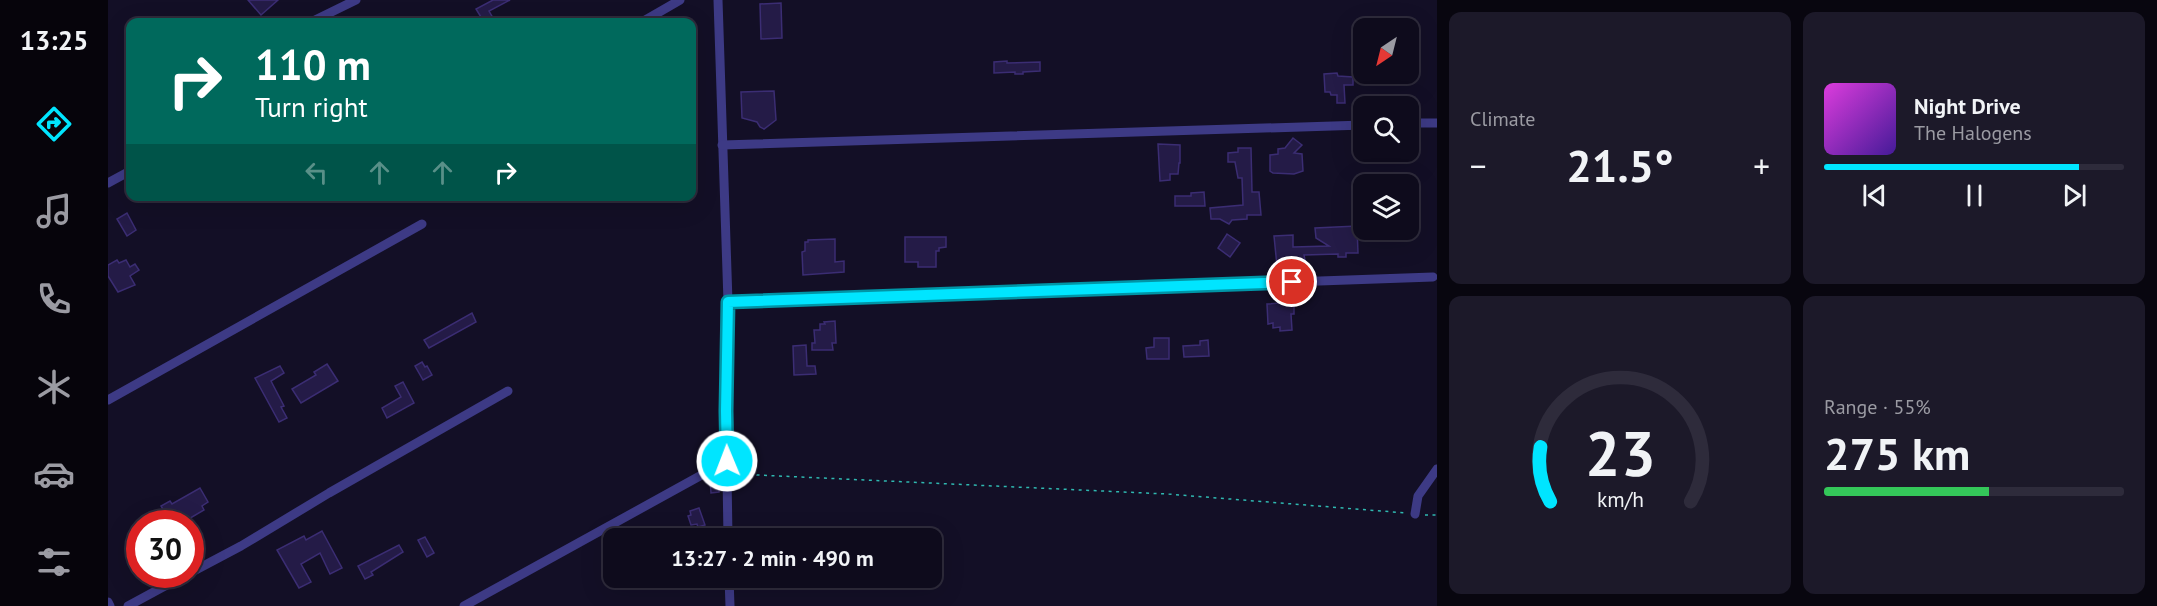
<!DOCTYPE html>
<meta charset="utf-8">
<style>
:root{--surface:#0e0b1c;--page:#1c1929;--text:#f1f3f6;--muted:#9b9ba3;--line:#2e2b3b;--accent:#00e5ff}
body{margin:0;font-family:"PT Sans",sans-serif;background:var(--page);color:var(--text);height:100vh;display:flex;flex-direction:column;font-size:22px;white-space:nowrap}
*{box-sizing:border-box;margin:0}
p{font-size:20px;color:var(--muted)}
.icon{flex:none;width:33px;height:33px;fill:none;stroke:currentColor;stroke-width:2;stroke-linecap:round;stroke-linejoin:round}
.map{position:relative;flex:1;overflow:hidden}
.side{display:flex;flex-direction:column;gap:12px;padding:12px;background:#08060f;width:720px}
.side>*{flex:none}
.banner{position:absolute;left:18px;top:18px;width:570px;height:183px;border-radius:12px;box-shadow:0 6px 24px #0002,0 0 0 2px var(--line);background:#00695c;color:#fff;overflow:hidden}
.needle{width:39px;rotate:215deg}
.controls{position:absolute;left:1245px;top:18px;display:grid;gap:12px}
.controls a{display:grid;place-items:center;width:66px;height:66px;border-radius:12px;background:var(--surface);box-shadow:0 6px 24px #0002,0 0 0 2px var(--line);font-size:30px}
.speed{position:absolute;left:18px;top:510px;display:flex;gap:12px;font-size:30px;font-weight:700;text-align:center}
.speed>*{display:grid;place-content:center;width:78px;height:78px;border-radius:50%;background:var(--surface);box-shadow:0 6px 24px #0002,0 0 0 2px var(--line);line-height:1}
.speed .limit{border:9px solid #d22;background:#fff;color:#111}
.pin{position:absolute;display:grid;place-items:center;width:51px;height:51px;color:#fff;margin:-26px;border:3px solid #fff;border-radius:50%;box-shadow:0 2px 6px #0007}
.me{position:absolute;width:66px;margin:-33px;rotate:359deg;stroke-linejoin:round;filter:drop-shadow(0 0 4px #0008)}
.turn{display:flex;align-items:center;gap:21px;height:126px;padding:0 30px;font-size:27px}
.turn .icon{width:78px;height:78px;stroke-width:2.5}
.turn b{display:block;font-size:42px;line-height:51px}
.lanes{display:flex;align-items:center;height:57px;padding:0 30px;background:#0003;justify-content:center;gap:30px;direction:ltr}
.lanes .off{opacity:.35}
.big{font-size:45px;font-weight:600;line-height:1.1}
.side .card{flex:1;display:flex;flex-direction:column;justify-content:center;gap:9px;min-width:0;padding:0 21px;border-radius:12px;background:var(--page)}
.side .dial{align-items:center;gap:0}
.dial svg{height:156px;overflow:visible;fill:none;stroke:var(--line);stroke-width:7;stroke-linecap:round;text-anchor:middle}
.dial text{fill:var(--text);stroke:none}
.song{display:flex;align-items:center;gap:18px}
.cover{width:72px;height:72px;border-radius:9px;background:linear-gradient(135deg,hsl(300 70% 55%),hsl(260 70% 35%))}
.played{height:6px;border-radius:3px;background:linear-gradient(90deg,var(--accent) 85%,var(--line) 85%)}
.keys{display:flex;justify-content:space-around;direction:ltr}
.heat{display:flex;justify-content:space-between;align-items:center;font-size:33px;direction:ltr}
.charge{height:9px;border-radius:4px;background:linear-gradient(90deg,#34c759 55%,var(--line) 0)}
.side .tiles{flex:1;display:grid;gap:12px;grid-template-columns:repeat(2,1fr)}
.trip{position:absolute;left:495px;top:528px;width:339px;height:60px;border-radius:12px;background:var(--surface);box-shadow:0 6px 24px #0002,0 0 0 2px var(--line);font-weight:600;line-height:60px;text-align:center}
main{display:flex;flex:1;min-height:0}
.tab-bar{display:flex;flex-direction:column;width:108px;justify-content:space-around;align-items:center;background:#06040b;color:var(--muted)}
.tab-bar .icon{width:42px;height:42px}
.tab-bar .selected{color:var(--accent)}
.tab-bar b{font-size:27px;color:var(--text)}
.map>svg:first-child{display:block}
</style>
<main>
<nav class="tab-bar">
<b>13:25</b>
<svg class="icon selected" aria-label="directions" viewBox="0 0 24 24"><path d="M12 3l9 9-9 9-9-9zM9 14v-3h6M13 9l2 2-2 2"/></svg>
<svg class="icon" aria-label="music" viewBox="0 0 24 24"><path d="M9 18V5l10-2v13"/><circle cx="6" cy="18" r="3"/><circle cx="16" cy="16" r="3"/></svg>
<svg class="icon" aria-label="phone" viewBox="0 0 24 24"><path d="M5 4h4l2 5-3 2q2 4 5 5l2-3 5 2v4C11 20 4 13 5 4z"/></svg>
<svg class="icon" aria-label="climate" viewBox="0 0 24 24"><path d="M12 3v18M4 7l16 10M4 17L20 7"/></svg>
<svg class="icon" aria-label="car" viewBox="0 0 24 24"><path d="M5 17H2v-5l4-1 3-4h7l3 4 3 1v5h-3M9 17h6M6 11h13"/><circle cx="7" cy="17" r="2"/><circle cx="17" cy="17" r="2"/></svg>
<svg class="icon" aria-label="filters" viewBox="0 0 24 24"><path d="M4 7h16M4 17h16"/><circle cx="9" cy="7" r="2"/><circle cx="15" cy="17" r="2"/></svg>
</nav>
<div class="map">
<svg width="1329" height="606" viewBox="0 0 1329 606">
<rect width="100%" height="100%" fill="#130f26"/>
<g fill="#241b47" stroke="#3b2d73" stroke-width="1.5">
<polygon points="140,0 170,0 153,15"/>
<polygon points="385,0 402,0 381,11 385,18 376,22 368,9"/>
<polygon points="673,3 674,38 653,39 652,4"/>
<polygon points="899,61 899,63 932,62 932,71 915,72 915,74 907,74 907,72 886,73 886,62"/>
<polygon points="1229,73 1230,76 1245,77 1245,85 1236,85 1237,103 1229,103 1229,95 1223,95 1222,92 1217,92 1216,74"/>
<polygon points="666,91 668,120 656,129 652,127 649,122 634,118 633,92"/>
<polygon points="1185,138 1194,145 1186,153 1194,154 1195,171 1186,174 1165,173 1162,171 1162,155 1170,154 1170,149 1177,148"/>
<polygon points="1050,144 1072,145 1072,163 1071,163 1070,174 1062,174 1062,180 1052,181"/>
<polygon points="1130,148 1143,148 1144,192 1151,192 1153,215 1139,215 1139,219 1124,220 1121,224 1112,219 1103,219 1102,208 1135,205 1134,178 1130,178 1127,162 1120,162 1120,153 1130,152"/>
<polygon points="1096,192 1097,206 1067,206 1067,196 1083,196 1083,193"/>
<polygon points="19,213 28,230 19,236 9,219"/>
<polygon points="1249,226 1250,253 1238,253 1238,257 1230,257 1230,254 1196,255 1197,260 1189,261 1189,266 1169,266 1166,236 1185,235 1185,247 1221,246 1208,238 1207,228"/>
<polygon points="1119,234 1132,243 1122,257 1110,248"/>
<polygon points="797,237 838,237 838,247 831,248 831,251 828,251 828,267 810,267 810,262 797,262"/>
<polygon points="727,239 727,262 736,261 736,272 695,275 694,252 697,251 697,242 700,242 700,240"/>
<polygon points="9,260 11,263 18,260 22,267 27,264 31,270 22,276 27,285 10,292 0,276 0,265"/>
<polygon points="1186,302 1186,314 1183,314 1184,330 1172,331 1172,327 1165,328 1165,323 1160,324 1159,304"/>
<polygon points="364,313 368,322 321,348 316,340"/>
<polygon points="727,321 728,343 724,343 725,350 704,350 704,343 707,343 706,330 712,330 712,324 717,324 716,322"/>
<polygon points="1046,338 1061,338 1061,359 1039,359 1038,348 1046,347"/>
<polygon points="1100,340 1101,356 1076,357 1075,346 1092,345 1092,341"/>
<polygon points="698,345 699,366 707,366 708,374 686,375 685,346"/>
<polygon points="314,362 317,367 319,366 324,375 315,380 307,366"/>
<polygon points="219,364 230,381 193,403 184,389 208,375 206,372"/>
<polygon points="172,366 176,373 163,381 176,406 173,407 179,418 171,422 147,378"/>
<polygon points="295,382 306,403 279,418 274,408 293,397 287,386"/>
<polygon points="610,477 611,492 603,493 602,478"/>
<polygon points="92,488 100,502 94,506 96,510 79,520 75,514 62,521 53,506 62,501 64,504"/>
<polygon points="591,508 597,525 590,527 589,524 583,525 580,516 583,515 582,511"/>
<polygon points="214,531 234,568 222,574 212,553 193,564 203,582 191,588 169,550 196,536 198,540"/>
<polygon points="317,537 326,553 319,557 310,540"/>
<polygon points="291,545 295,552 263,572 265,575 257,579 250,566"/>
</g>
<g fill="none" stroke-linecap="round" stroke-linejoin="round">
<g stroke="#2fb8b0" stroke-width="1.5" stroke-dasharray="3 4.5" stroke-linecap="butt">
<polyline points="629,471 641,468 649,475 1059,494 1298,513"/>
<polyline points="1317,515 1329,515"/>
</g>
<g stroke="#3d3a85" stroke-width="9">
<polyline points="610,0 620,302 618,411 620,538"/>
<polyline points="203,22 248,0"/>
<polyline points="534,22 572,0"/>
<polyline points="1300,123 1329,123"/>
<polyline points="614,145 1256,125"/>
<polyline points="0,183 22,171"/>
<polyline points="620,302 1325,277"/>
<polyline points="0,400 314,224"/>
<polyline points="1307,514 1310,496 1329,469"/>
<polyline points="82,573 133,546 221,493 400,391"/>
<polyline points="621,578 622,606"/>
<polyline points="0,602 2,606"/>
<polyline points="20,606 79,574"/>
<polyline points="356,606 619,461"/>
</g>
</g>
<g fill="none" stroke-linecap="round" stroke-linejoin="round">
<g stroke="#0095a6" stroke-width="15">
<polyline id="route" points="619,461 618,411 620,302 1184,282"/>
</g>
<use href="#route" stroke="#00e5ff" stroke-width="10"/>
</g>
</svg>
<div class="controls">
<a><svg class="needle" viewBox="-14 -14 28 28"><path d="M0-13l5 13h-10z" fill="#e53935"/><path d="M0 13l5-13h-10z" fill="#9b9ba3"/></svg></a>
<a><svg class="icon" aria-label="search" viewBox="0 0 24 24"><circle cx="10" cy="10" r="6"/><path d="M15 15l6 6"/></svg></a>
<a><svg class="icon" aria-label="layers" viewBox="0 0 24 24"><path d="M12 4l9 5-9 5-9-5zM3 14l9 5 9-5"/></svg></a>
</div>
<div class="speed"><div class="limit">30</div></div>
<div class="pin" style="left:1184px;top:282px;background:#d93025"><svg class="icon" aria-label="arrive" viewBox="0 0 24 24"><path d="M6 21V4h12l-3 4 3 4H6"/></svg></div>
<svg class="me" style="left:619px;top:461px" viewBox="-20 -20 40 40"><circle r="17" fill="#00e5ff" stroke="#fff" stroke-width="3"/><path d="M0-11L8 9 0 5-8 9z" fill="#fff"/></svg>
<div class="trip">13:27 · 2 min · 490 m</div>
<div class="banner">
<div class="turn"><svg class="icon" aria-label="right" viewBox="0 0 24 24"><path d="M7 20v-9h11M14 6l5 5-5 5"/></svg><div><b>110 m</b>Turn right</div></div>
<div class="lanes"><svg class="icon off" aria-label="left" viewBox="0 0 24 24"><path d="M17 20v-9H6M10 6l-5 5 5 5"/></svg><svg class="icon off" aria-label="ahead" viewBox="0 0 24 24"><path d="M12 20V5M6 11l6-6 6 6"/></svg><svg class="icon off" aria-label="ahead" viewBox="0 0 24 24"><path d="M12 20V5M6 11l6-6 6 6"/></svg><svg class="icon" aria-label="right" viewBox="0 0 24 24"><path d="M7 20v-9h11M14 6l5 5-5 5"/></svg></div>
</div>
</div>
<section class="side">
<div class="tiles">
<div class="card"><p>Climate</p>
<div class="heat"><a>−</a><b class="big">21.5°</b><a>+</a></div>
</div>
<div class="card">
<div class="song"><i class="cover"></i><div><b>Night Drive</b><p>The Halogens</p></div></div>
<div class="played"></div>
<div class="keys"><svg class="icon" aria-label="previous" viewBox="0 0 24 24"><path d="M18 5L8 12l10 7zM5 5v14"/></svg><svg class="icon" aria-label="pause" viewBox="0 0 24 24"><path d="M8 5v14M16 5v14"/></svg><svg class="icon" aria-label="next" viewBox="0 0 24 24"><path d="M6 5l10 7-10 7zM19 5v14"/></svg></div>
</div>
<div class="card dial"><svg viewBox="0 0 100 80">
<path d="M14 69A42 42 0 1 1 86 69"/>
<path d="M14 69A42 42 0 0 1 9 41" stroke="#00e5ff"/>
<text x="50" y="56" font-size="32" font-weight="700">23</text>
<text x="50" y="72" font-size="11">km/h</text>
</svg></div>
<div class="card"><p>Range · 55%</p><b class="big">275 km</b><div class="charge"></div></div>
</div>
</section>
</main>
